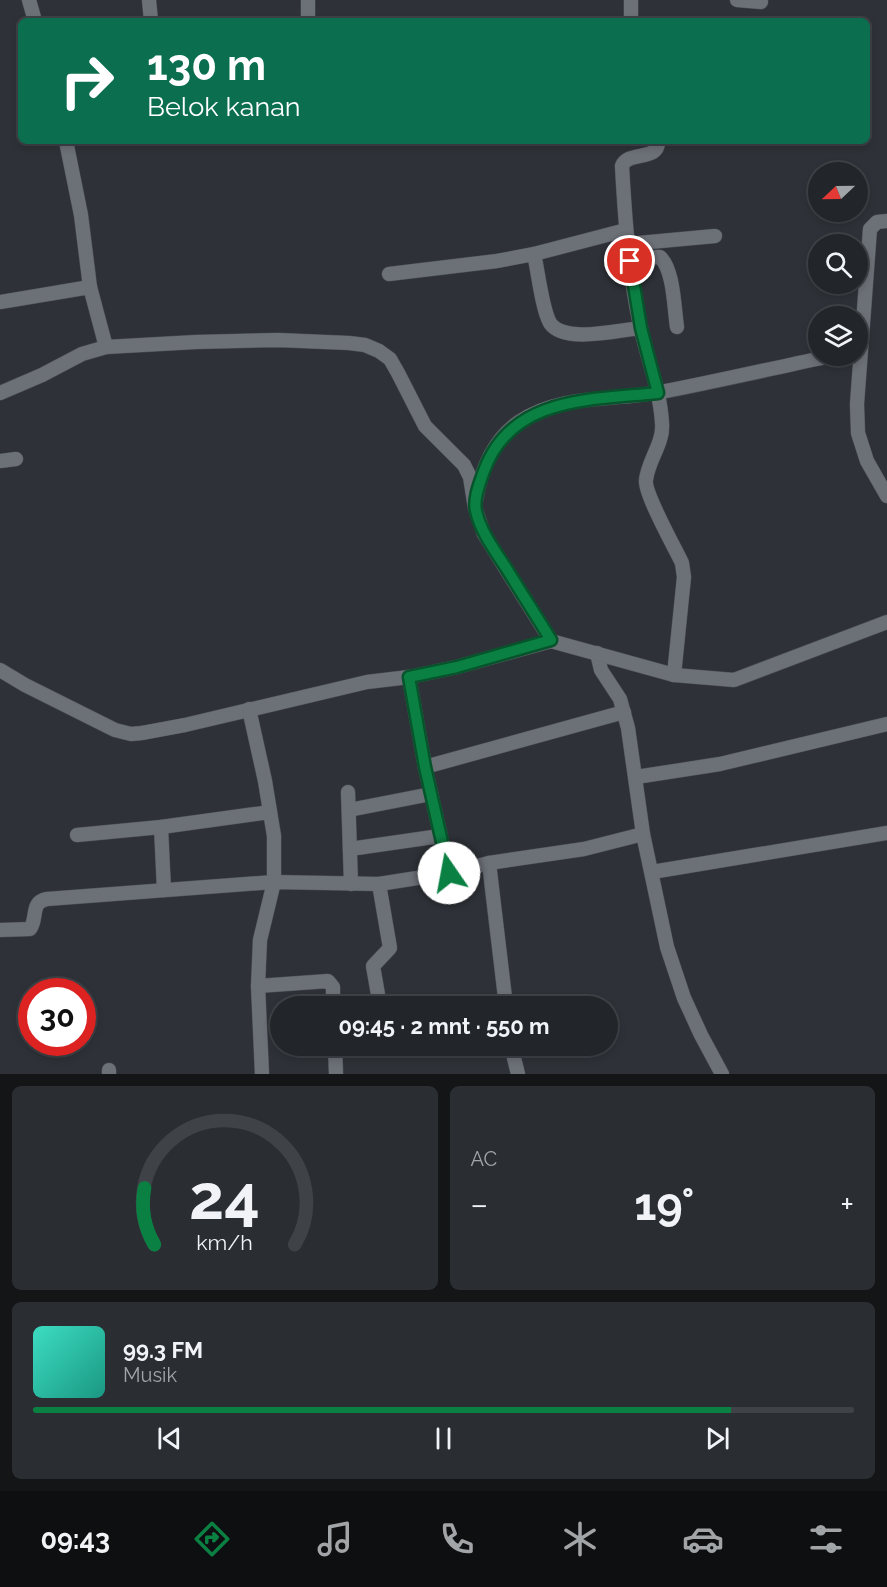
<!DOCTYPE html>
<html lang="id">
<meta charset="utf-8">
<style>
:root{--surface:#22262a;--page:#2a2e32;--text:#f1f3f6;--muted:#a2a5a8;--line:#3f4347;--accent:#0b8043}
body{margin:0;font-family:Raleway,sans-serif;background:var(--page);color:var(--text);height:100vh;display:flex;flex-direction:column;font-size:22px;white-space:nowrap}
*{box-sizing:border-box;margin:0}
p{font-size:20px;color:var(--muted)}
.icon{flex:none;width:33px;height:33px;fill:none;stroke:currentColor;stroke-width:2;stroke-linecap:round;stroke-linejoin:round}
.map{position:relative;height:1074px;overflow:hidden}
.drawer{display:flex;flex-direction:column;gap:12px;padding:12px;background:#131517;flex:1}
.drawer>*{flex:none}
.guide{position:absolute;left:18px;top:18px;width:852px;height:126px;border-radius:9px;box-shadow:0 3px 9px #0003,0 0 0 2px var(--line);background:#0b6e4f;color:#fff;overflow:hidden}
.needle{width:39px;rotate:248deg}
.tools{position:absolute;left:808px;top:162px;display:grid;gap:12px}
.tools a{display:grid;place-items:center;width:60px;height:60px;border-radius:50%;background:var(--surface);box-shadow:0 3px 9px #0003,0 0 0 2px var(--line);font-size:30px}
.speed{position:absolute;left:18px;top:978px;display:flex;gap:12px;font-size:30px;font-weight:700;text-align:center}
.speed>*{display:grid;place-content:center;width:78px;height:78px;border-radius:50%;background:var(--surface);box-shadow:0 3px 9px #0003,0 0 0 2px var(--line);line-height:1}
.speed .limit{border:9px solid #d22;background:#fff;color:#111}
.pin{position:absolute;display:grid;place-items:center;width:51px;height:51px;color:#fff;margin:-26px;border:3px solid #fff;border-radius:50%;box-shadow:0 2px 6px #0007}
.me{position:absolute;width:66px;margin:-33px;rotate:348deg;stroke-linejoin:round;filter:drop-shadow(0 0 4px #0008)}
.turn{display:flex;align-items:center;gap:21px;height:126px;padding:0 30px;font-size:27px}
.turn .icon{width:78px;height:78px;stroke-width:2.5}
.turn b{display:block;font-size:42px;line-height:51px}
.big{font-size:45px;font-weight:700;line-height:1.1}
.drawer .widget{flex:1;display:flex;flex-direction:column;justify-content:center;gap:9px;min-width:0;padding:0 21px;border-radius:9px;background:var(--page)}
.drawer .dial{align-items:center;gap:0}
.dial svg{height:156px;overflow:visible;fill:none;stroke:var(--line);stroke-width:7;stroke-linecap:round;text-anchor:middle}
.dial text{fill:var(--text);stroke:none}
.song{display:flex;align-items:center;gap:18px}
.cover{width:72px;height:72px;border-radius:9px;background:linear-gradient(135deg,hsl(170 70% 55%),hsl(170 70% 35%))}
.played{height:6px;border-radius:3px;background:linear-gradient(90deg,var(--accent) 85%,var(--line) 85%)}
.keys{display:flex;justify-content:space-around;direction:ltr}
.heat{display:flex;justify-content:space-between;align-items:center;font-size:33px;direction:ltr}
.drawer .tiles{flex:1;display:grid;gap:12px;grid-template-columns:1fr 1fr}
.widget:last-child{grid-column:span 2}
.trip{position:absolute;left:270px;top:996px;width:348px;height:60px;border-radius:30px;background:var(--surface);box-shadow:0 3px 9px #0003,0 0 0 2px var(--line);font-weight:700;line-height:60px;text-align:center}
.menu{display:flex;height:96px;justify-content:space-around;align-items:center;background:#0e0f11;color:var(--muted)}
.menu .icon{width:42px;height:42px}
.menu .current{color:var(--accent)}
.menu b{font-size:27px;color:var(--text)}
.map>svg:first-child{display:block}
</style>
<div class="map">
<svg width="887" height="1074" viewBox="0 0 887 1074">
<rect width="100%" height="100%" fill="#2e3238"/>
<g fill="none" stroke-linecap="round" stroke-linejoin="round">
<g stroke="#4c5055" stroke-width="15">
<g id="minor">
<polyline points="29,0 35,21"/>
<polyline points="149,0 151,21"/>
<polyline points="737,0 761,2"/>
<polyline points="308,21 308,0"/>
<polyline points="631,21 631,0"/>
<polyline points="66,141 81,215 90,287"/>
<path d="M658 141C659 162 628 150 622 166 625 220 629 273 640 325 647 358 660 389 662 423 664 443 648 460 646 480 644 493 675 548 682 563L684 577 674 675"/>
<polyline points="887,221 877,222 870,229 857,404 858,433 867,461 887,496"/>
<polyline points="628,244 715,236"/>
<path d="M534 254C538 271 542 309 550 323 564 344 619 330 641 328"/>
<path d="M630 260 657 257H660C674 270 674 308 677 327"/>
<polyline points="389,274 497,261 534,254 626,230"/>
<polyline points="0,302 90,287 106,347"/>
<polyline points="0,393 42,375 82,354 106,347 196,342 278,340 349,343 365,345 379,351 390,359 398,373 425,426 464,465 470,477 475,508 484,534 551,641"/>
<polyline points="0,461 16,459"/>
<path d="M476 500C481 471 493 440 519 422 560 394 613 401 661 392 718 381 774 368 831 356"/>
<polyline points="597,653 601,670 620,699 628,728 643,834 667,947 684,998 701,1035 722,1074"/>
<polyline points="0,670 25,685 115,730 131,734 142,733 185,725 367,682 409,677 457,667 551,641 674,675 734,680 887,622"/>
<polyline points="249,709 265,781 274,836 274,882 260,940 258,986 262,1074"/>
<polyline points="425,767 624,712"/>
<polyline points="636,777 720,764 887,724"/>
<polyline points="348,792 351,884"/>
<polyline points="349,810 431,794"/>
<polyline points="161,827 164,890"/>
<polyline points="77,835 161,827 270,812"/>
<polyline points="350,849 440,836"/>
<polyline points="489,863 506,1006"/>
<polyline points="652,872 887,833"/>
<polyline points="449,873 489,863 584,849 643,834"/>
<polyline points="379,884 390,948 373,966 380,1006"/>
<path d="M0 930 30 929C38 918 30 902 47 899L274 882 379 884 449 873 425 767 409 677"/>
<polyline points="258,986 328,981 333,987 333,1006"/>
<polyline points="335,1046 336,1074"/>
<polyline points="511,1046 518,1074"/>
<polyline points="109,1074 109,1070"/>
</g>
</g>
<use href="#minor" stroke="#6c7077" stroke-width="14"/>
</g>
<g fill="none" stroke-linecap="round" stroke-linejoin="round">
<g stroke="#07532c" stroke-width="15">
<path id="route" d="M449 873 425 767 409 677 457 667 551 640C537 617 522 594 508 571 496 552 481 533 476 511 473 499 480 482 484 471 511 396 591 400 658 393L641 328 630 261"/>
</g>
<use href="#route" stroke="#0b8043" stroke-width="10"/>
</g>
</svg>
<div class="tools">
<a><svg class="needle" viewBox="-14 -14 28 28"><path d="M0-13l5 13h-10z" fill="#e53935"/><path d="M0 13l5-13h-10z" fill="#a2a5a8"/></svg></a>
<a><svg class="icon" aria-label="search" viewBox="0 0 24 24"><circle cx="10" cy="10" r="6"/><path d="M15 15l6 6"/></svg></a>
<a><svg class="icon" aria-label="layers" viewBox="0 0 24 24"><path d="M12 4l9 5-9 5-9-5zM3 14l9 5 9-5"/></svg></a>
</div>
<div class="speed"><div class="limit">30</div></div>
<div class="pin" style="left:630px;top:261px;background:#d93025"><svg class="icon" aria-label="arrive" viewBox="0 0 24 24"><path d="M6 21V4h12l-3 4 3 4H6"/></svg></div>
<svg class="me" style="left:449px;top:873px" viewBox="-20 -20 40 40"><circle r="19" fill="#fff"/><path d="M0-13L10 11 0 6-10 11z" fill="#0b8043"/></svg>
<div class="trip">09:45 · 2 mnt · 550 m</div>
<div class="guide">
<div class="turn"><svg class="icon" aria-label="right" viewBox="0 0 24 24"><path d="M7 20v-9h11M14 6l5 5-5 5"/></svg><div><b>130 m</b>Belok kanan</div></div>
</div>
</div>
<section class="drawer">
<div class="tiles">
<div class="widget dial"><svg viewBox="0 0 100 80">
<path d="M14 69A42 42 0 1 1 86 69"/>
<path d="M14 69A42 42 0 0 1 9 40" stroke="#0b8043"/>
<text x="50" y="56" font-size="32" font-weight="700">24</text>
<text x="50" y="72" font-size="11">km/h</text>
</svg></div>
<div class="widget"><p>AC</p>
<div class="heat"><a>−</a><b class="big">19°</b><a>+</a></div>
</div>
<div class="widget">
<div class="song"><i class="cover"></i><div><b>99.3 FM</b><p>Musik</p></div></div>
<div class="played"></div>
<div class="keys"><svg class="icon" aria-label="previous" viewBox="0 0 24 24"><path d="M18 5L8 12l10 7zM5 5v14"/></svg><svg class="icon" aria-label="pause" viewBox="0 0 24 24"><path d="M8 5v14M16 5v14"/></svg><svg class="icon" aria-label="next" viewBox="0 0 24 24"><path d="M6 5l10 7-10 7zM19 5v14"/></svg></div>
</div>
</div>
</section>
<nav class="menu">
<b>09:43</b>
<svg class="icon current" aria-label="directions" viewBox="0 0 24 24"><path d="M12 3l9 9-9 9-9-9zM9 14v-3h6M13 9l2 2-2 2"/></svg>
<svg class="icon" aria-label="music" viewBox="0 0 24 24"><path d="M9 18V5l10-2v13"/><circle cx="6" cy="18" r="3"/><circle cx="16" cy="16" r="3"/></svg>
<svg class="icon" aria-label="phone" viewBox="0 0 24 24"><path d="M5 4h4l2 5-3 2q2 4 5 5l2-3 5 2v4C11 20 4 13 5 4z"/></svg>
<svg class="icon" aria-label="climate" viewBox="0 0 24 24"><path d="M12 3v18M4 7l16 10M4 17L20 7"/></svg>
<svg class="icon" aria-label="car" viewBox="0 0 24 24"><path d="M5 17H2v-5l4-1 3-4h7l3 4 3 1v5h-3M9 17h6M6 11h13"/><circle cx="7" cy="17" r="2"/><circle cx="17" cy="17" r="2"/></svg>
<svg class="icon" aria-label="filters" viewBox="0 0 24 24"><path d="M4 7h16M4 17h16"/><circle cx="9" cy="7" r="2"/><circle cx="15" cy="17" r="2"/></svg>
</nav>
